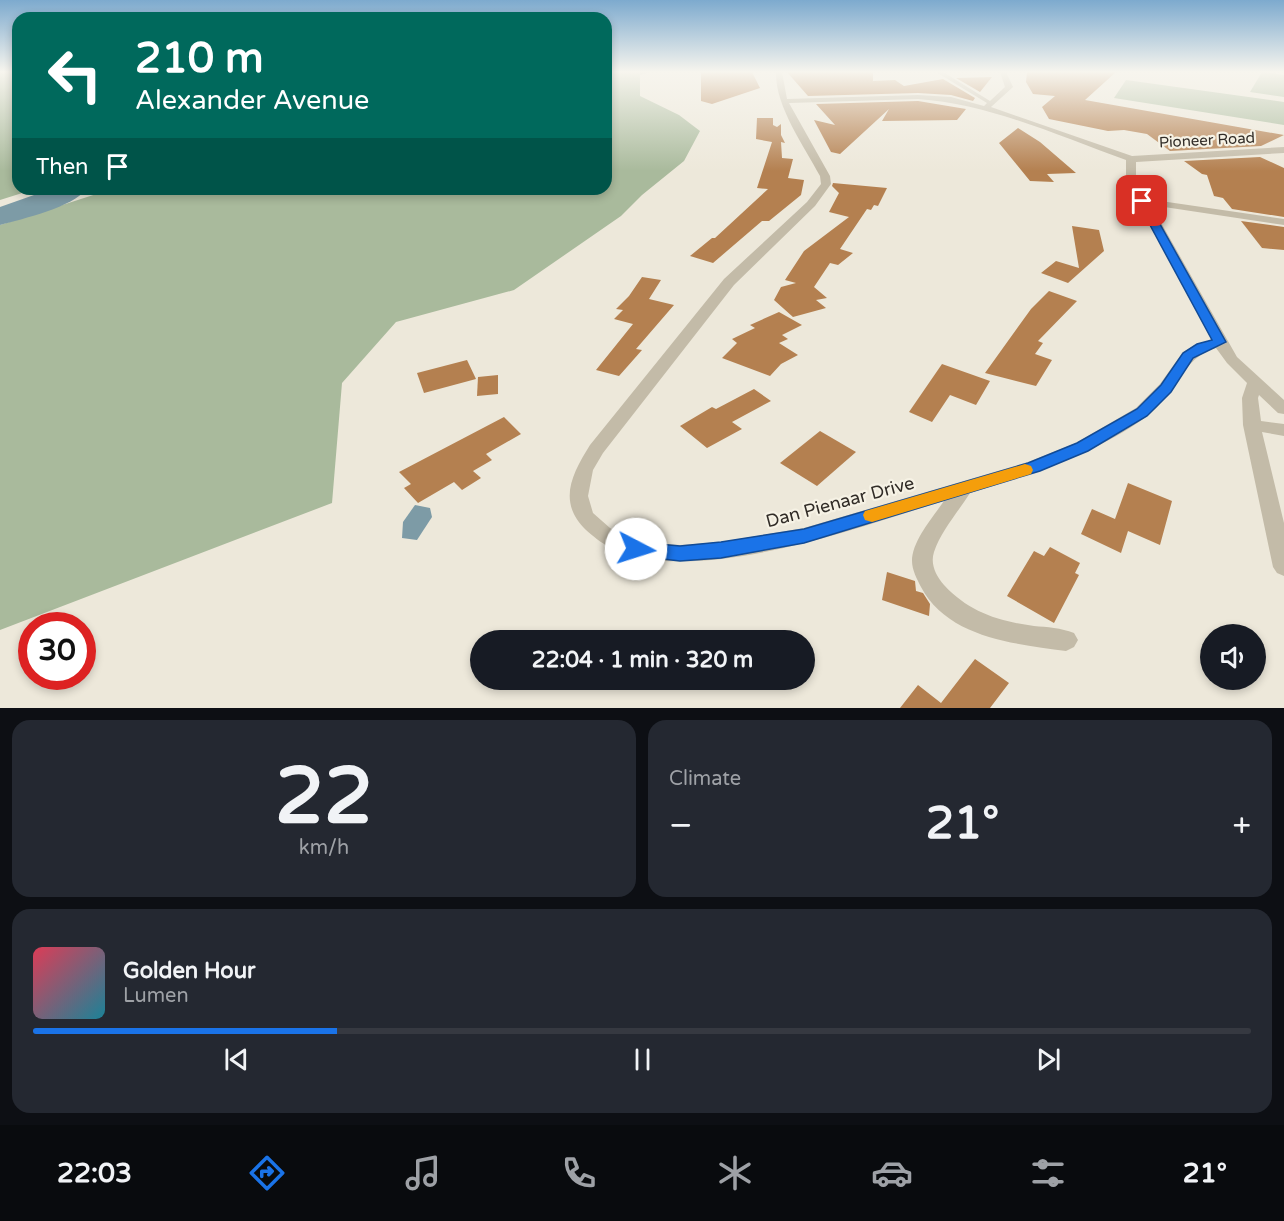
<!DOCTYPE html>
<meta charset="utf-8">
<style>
:root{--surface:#171b24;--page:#242831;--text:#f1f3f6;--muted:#9ea1a6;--line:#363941;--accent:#1a73e8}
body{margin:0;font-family:"Varela Round",sans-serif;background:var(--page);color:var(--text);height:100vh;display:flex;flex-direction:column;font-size:22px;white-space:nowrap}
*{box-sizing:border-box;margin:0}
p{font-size:20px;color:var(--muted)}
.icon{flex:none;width:33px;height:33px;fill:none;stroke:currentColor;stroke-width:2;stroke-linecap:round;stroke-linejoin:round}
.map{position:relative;height:708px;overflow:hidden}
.details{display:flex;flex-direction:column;gap:12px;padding:12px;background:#0d0f14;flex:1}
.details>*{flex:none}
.top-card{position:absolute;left:12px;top:12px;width:600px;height:183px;border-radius:18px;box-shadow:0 3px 9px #0003;background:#00695c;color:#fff;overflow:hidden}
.fabs{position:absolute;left:1200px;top:624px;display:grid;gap:12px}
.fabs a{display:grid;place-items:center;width:66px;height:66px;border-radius:50%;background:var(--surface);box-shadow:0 3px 9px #0003;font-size:30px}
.speed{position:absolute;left:18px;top:612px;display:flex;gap:12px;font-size:30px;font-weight:700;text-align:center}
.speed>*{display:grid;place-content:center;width:78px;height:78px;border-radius:50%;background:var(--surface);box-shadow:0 3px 9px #0003;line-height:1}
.speed .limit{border:9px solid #d22;background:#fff;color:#111}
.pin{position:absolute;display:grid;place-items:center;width:51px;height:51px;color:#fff;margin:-26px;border-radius:12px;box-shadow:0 3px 9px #0006}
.me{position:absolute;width:66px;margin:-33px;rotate:95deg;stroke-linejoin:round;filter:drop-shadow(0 0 4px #0008)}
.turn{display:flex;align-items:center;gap:21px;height:126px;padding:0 24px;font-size:27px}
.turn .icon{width:78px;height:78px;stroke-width:2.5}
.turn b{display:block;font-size:42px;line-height:51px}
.then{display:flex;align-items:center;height:57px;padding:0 24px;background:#0003;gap:12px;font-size:22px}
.big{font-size:45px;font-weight:700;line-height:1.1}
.details .widget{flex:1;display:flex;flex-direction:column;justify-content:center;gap:9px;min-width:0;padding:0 21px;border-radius:18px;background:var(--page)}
.details .dial{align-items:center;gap:0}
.dial b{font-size:78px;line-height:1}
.song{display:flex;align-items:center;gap:18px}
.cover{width:72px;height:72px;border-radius:9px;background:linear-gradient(135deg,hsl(350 70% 55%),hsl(190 70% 35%))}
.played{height:6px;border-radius:3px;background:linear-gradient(90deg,var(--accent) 25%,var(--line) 25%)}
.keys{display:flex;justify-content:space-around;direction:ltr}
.heat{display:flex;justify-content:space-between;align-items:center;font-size:33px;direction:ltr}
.details .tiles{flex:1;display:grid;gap:12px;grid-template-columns:1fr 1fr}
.widget:last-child{grid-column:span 2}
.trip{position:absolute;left:470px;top:630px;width:345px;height:60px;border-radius:30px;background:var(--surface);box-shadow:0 3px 9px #0003;font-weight:700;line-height:60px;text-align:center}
.tab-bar{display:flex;height:96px;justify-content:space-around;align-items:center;background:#090b0e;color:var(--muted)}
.tab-bar .icon{width:42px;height:42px}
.tab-bar .current{color:var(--accent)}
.tab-bar b{font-size:27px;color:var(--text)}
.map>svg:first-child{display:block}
</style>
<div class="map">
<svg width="1284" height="708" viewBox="0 0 1284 708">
<rect width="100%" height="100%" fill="#ede8da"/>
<g fill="#a9ba9c">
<polygon points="0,72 15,72 18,74 18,189 35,189 0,200"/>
<polygon points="606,72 651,72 640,75 640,96 679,115 700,131 684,161 642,195 621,216 514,290 396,322 342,383 332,503 0,630 0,225 112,189 606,189"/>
<polygon points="1262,72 1284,75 1284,97 1250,92"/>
<polygon points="1126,80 1284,102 1284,125 1114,98"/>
</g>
<polygon fill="#7d9ba6" points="415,505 430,508 432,517 417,540 402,538 403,522"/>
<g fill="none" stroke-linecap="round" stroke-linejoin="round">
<path fill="#7d9ba6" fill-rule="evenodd" d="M51 189H86C74 207 22 219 0 225V207Z"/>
</g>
<g fill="#b48050">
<polygon points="701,72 752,72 760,88 712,104 701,101"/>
<polygon points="787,72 873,72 873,81 895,80 904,86 943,79 975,98 973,101 951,95 918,93 808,96"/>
<polygon points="1027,72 1116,72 1085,100 1284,135 1261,146 1170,151 1147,134 1124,130 1108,131 1049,119 1042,107 1055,96 1033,94 1026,82"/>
<polygon points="992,77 980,92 956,78"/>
<polygon points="918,101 966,109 957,120 882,121 889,109 840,154 831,152 814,120 835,125 816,104"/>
<polygon points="757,118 773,118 773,125 777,127 781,124 781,135 785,143 781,142 782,158 793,159 788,178 804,180 801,195 769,221 762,221 713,263 690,256 712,238 715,238 768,189 757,188 772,142 756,139"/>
<polygon points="1018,128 1040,142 1076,173 1047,174 1054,182 1030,181 999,143"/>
<polygon points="1260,157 1284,168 1284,217 1232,209 1223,198 1214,196 1207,175 1202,174 1184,161"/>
<polygon points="833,183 887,188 878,206 874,205 871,210 867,209 840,249 853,253 838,265 830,263 814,287 827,298 816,300 826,308 793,317 774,300 781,287 796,283 785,280 804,251 849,217 829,212 839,193 832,186"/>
<polygon points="1241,221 1284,227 1284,250 1262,248"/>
<polygon points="1072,226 1099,230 1104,251 1068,283 1041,273 1056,261 1079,268"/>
<polygon points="642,277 661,280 649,299 674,305 636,349 642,350 619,376 596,370 633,324 614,319 623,310 616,309 629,296"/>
<polygon points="1049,291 1077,301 1038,341 1043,343 1035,354 1052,360 1036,386 985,373 1031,309"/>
<polygon points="779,312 802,325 782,335 788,339 779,343 798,355 781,364 770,376 722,358 737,343 732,339 755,328 750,325"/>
<polygon points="467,360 476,379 424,393 417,373"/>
<polygon points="942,364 990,381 976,405 950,395 932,422 909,412"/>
<polygon points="498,375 498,394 477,396 478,377"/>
<polygon points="754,389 771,401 732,422 742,429 707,448 680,426 712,407 716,409"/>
<polygon points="504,417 521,434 486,454 492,460 473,471 481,478 462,490 454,482 418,503 404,488 411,484 399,472"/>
<polygon points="820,431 856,452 817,486 780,463"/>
<polygon points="1128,483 1172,501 1160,545 1128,531 1121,553 1081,534 1092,509 1115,519"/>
<polygon points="1050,547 1080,563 1075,573 1079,575 1054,623 1007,596 1034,551 1044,556"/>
<polygon points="887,572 915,581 916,591 923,593 930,604 929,616 882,600"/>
<polygon points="975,659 1009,683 990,708 900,708 918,685 941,703"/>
</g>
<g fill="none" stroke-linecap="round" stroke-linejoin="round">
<path fill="#c3bba8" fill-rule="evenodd" d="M776 72H782L787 99 918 95 951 97 984 106 987 103 936 72H943L990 101 1005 87 1000 72H1006L1013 87 991 107 1132 156 1284 147V153L1136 162V176L1147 199 1284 219V225L1151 205 1237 357 1284 400V414L1278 413 1259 395 1258 398 1261 421 1284 424V436L1262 432 1284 523V576L1277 573 1273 567 1243 425 1242 398 1247 383 1227 363 1216 348C1182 357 1174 397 1146 417 1093 455 1032 474 970 493 958 512 941 531 934 552 930 564 936 576 944 585 969 612 998 621 1034 626 1047 627 1061 628 1074 633L1078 640 1074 647 1066 651C1015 644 948 638 921 587 917 579 912 570 912 561 912 541 933 517 944 501 852 529 734 574 637 558 620 556 599 542 586 530 557 502 572 474 590 445L724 279 807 202 821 184 820 176C804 146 775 106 776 72ZM918 99C990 104 1059 136 1126 160V176L1129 185 1212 340 1197 344 1183 352 1160 384 1136 408 1076 443 1028 462 804 528 721 542 680 545 638 542 610 528 593 513 588 496 593 470 603 453 734 285 815 206 831 184 830 176 789 103Z"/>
</g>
<linearGradient id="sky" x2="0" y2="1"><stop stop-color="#7daace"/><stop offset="0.42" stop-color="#f7f5ee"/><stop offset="1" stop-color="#f7f5ee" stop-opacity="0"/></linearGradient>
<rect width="1284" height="171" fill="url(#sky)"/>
<polygon fill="#1a73e8" stroke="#114b97" stroke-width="1.5" points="1139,199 1147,201 1226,342 1193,358 1171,392 1147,416 1088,451 1040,471 804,543 721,558 680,561 629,555 627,549 629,544 636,542 680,546 721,542 804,529 1028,463 1077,443 1137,409 1161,385 1183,353 1197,344 1212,340 1137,201"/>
<polygon fill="#f59e0b" points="1025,464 1031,466 1033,470 1031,474 872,522 865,520 863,515 865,511 872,509"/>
<g text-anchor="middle" stroke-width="4.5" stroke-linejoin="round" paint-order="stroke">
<g font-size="15" fill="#312c27" stroke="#f6f2e5">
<text transform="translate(1207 140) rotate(-3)" y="5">Pioneer Road</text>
</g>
<g font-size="18" fill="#312c27" stroke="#f6f2e5">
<text transform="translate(840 502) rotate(-15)" y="6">Dan Pienaar Drive</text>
</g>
</g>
</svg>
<div class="fabs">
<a><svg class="icon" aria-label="sound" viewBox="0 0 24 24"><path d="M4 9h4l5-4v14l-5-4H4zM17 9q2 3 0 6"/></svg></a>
</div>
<div class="speed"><div class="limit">30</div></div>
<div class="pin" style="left:1142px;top:201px;background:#d93025"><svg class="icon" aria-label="arrive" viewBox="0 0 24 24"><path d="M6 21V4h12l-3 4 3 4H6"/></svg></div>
<svg class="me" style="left:636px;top:549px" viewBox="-20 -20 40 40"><circle r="19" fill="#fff"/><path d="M0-13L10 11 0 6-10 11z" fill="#1a73e8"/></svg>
<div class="trip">22:04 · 1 min · 320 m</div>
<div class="top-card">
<div class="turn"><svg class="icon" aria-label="left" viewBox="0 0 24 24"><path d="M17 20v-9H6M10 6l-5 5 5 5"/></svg><div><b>210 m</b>Alexander Avenue</div></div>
<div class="then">Then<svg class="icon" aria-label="arrive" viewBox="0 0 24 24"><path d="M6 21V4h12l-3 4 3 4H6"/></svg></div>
</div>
</div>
<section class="details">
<div class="tiles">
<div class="widget dial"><b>22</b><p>km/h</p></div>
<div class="widget"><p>Climate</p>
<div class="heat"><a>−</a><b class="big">21°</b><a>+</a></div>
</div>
<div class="widget">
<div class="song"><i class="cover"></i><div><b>Golden Hour</b><p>Lumen</p></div></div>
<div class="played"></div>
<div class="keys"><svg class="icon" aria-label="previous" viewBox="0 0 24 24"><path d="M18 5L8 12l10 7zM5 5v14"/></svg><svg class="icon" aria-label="pause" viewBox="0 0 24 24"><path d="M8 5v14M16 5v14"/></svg><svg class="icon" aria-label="next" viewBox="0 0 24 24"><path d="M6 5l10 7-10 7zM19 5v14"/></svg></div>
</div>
</div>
</section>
<nav class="tab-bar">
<b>22:03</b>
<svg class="icon current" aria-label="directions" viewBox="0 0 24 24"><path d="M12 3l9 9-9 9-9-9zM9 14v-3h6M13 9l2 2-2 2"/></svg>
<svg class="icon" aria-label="music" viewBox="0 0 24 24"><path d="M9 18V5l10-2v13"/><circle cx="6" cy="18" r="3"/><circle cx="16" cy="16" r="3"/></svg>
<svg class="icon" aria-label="phone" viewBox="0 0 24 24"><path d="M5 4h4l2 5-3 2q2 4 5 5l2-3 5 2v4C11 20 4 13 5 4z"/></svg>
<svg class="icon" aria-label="climate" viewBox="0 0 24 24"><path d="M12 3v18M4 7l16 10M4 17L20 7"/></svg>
<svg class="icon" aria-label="car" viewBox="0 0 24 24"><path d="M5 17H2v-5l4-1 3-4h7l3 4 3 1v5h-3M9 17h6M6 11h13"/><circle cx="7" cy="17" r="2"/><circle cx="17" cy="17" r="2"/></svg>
<svg class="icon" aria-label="filters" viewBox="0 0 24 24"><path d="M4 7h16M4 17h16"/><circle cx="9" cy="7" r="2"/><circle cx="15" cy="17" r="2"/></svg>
<b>21°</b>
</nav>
